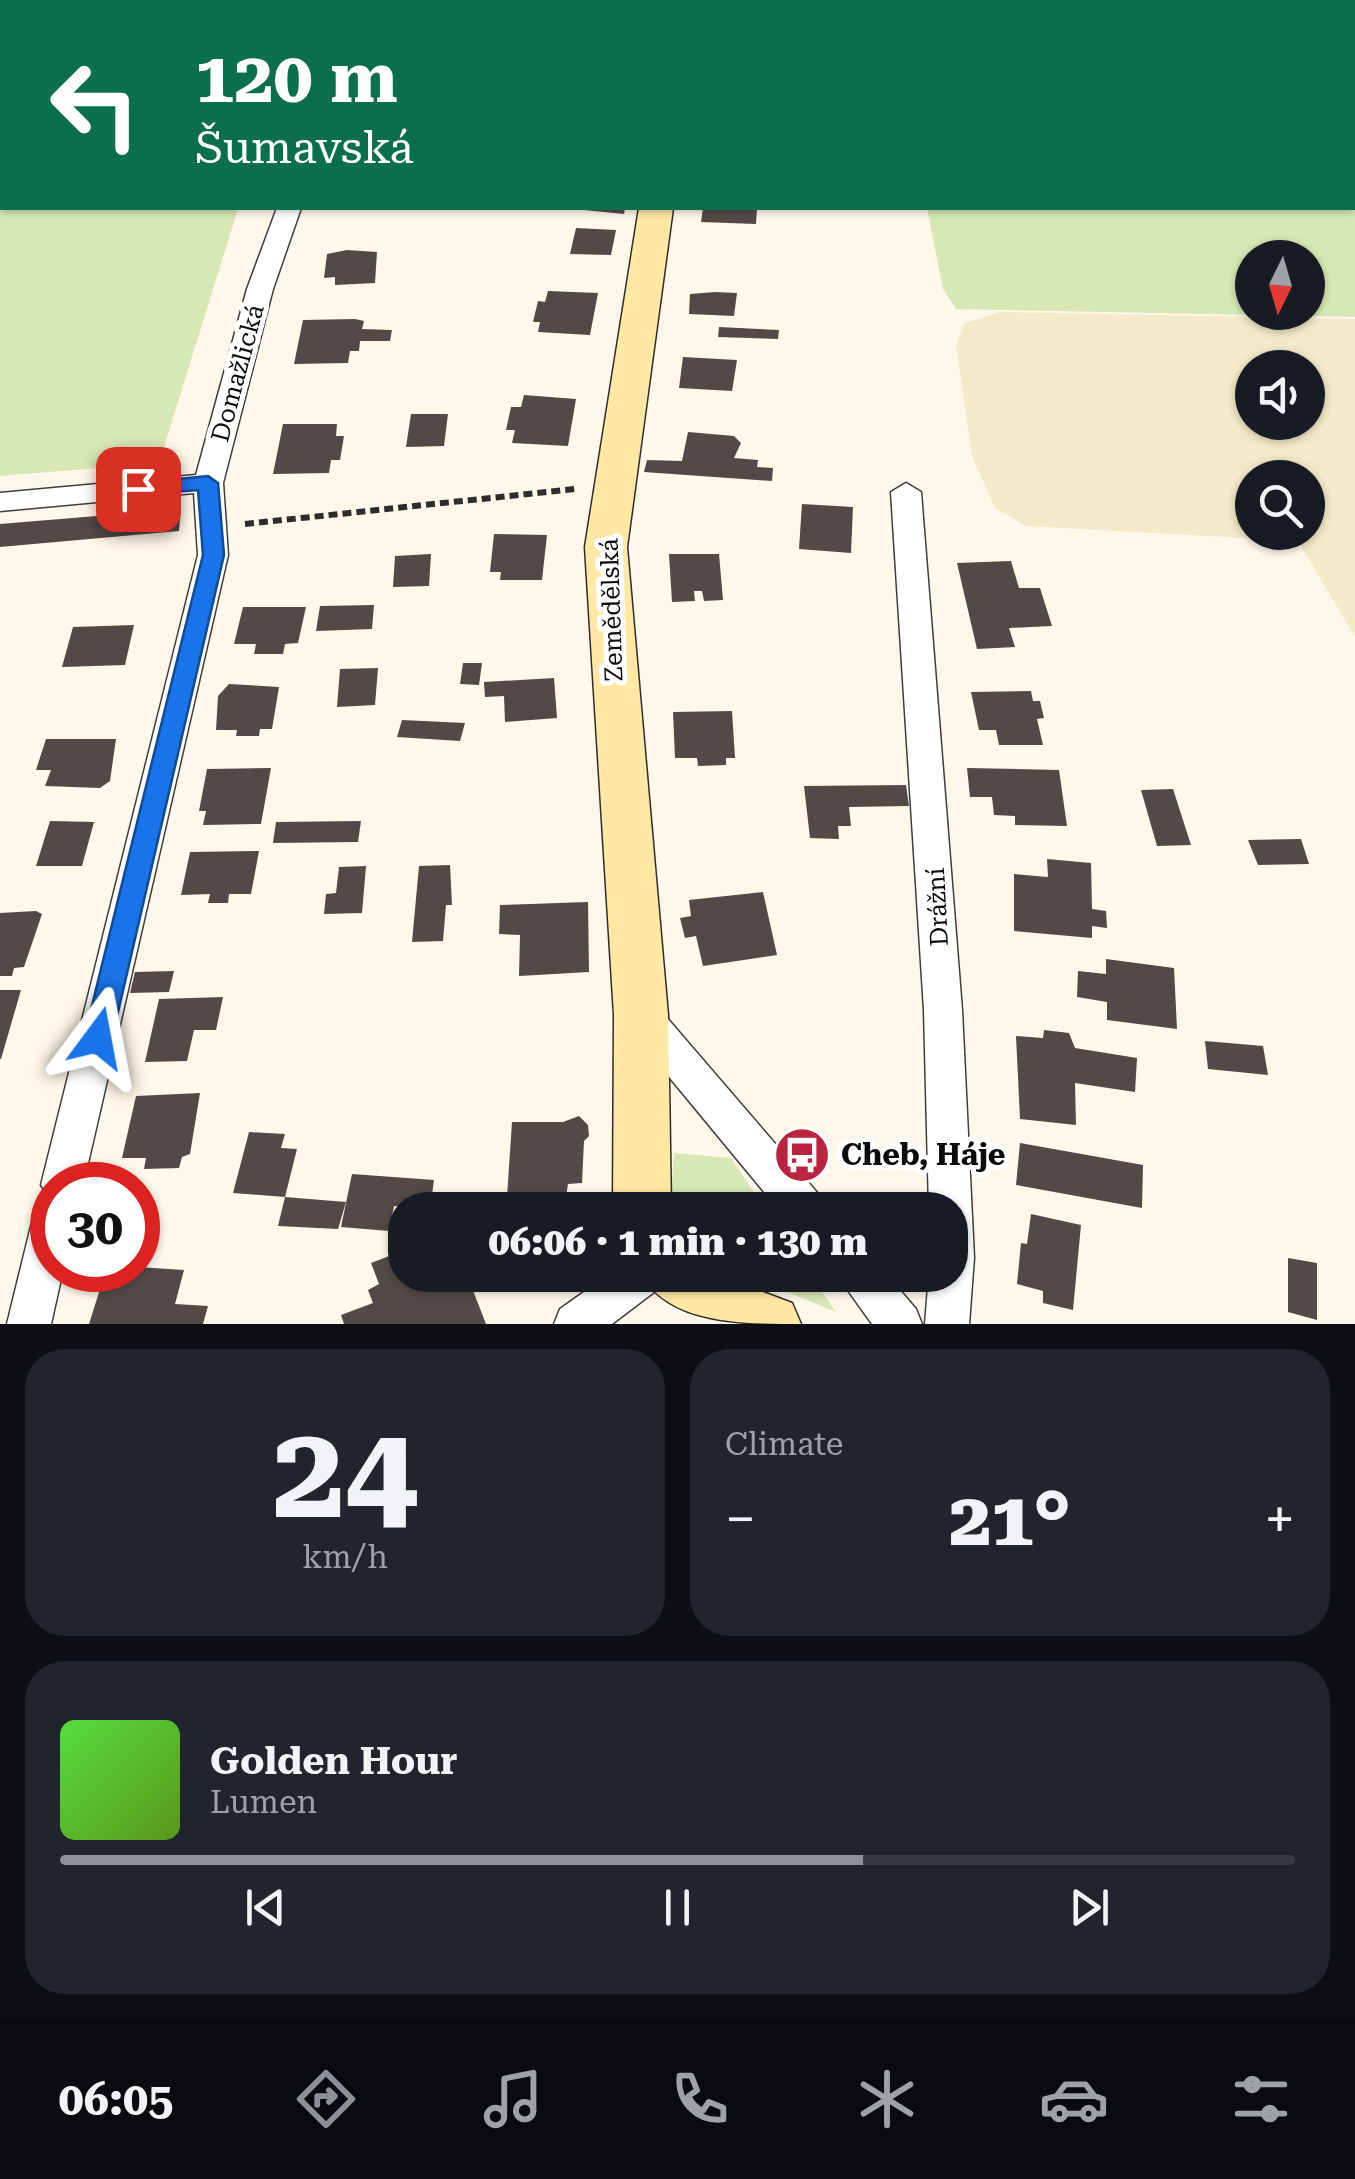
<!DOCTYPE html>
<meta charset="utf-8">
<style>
:root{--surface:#171b24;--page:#20242c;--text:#f1f3f6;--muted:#9ea1a6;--line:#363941;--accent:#8c9099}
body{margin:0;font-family:"Roboto Serif",serif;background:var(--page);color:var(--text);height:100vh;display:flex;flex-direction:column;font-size:38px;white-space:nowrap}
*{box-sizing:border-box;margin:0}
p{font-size:32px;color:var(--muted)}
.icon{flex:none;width:55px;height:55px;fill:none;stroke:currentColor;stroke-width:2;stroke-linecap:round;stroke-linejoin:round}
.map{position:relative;height:1324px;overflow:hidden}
.drawer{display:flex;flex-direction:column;gap:25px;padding:25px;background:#0d0f14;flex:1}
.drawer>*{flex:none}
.banner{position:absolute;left:0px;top:0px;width:1355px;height:210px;box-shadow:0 2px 8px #0004;background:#0b6e4f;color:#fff;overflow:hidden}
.needle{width:65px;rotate:185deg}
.controls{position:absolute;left:1235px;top:240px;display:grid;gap:20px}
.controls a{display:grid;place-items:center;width:90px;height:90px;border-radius:50%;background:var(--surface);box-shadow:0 2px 8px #0004;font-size:50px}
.speed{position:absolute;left:30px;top:1162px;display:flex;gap:20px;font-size:50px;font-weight:700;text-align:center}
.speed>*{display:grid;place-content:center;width:130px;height:130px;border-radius:50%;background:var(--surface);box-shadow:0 2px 8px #0004;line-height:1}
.speed .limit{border:15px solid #d22;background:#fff;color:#111}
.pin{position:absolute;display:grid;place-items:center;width:85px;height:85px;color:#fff;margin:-42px;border-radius:20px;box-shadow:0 5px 15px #0006}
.me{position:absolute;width:110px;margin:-55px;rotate:13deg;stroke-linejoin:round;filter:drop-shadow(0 0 8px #0008)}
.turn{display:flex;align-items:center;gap:35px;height:210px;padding:0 30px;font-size:45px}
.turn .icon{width:130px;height:130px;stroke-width:2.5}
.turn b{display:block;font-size:70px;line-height:85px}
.big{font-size:75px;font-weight:800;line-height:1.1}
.drawer .widget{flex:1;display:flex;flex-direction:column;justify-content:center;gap:15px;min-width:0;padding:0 35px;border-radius:40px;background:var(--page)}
.drawer .dial{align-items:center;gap:0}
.dial b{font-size:130px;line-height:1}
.song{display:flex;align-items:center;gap:30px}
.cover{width:120px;height:120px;border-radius:15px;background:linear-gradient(135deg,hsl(110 70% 55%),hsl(90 70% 35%))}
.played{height:10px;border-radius:5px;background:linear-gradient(90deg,var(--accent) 65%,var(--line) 65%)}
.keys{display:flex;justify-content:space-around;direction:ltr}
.heat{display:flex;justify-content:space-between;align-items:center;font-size:55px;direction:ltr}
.drawer .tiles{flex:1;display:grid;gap:25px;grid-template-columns:1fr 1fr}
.widget:last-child{grid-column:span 2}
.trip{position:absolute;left:388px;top:1192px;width:580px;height:100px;border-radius:40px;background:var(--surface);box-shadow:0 2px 8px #0004;font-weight:800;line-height:100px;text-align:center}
.dock{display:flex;height:160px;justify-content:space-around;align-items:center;background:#090b0e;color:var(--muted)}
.dock .icon{width:70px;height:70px}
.dock .on{color:var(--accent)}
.dock b{font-size:45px;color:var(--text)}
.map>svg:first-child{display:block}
</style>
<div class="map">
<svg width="1355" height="1324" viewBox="0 0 1355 1324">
<rect width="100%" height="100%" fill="#fff7e9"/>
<path fill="#f4eaca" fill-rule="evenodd" d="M1000 312 1355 319V637L1298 541 1026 526 995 508 972 456 956 345 965 323ZM1252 368H1308V422H1252ZM1252 478H1308V532H1252Z"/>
<g fill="#d7e8b4" fill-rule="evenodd">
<path d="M1353 74H1355V317L956 309 943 289 927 208H1352ZM1252 258H1308V312H1252Z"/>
<polygon points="0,182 2,208 238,209 159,463 0,476"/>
<polygon points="674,1153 731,1158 766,1210 677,1210 671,1194"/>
<polygon points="746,1275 810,1275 836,1312"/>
</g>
<g fill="#534a47">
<polygon points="564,208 625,208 624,214"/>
<polygon points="703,208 757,208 756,224 701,222"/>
<polygon points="576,228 616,230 611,255 570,254"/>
<polygon points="347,250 377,252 375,283 335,285 335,277 324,278 327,254"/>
<polygon points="548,291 598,293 590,335 538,332 540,322 533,322 538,301 545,302"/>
<polygon points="715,292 737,293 734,316 689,314 690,294"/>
<polygon points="355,319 364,321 362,329 392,330 390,341 360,341 359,351 350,351 348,363 294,364 303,320"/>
<polygon points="719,327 779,330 778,339 718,337"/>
<polygon points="683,357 737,360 732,391 679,388"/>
<polygon points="524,395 576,399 568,446 512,443 515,430 506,430 511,407 521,407"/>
<polygon points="411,414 448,414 444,446 406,447"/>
<polygon points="283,424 337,424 336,436 344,436 340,460 331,460 329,473 273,474"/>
<polygon points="688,432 734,436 741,443 734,458 758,460 757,467 773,468 772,481 644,472 647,460 682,461"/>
<polygon points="802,504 853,507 851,553 799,549"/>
<polygon points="181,509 179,531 0,547 0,524"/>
<polygon points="494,534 547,535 542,580 500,580 501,572 490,572"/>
<polygon points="431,554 429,586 393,587 395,556"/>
<polygon points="669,554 719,554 723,600 704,601 702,591 694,591 695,601 672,602"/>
<polygon points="1011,561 1019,588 1040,588 1052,626 1009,628 1015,647 977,649 957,563"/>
<polygon points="374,605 372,629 316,631 320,606"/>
<polygon points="243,607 306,607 298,643 285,644 283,654 254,654 256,644 234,644"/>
<polygon points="134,625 125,665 62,667 73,627"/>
<polygon points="463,663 482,663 479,685 460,684"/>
<polygon points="378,668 375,705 337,707 340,669"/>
<polygon points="554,678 557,718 505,722 504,696 485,697 484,682"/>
<polygon points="229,684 279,687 272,729 260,729 259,736 236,736 237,730 216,730 218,696"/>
<polygon points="1031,691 1033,701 1040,701 1044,718 1037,719 1043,745 999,745 996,730 979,730 971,692"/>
<polygon points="732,711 735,758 726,758 726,765 698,766 697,758 675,758 673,712"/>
<polygon points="402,720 465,723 460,741 397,737"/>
<polygon points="46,739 116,739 110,781 100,788 45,786 51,770 36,770"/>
<polygon points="271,768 261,824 203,825 206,811 199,811 207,769"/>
<polygon points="967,768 1059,770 1067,826 1015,825 1015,816 994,815 992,797 970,797"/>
<polygon points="906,785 909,806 849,807 851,826 838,826 839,839 810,838 804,786"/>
<polygon points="1173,789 1191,845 1157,846 1141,790"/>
<polygon points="50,821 94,822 82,866 36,866"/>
<polygon points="361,821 358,842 273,843 276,822"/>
<polygon points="1301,839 1309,864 1258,865 1248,840"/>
<polygon points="259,851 251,894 229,894 228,903 208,903 210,894 181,895 190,852"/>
<polygon points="1047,859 1091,863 1092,909 1106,911 1107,928 1092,926 1092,938 1014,931 1014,874 1048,877"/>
<polygon points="450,865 452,905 446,905 443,941 412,942 419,866"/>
<polygon points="366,866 362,913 324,914 326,894 336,893 339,867"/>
<polygon points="763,892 777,955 703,966 696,936 685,938 680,918 691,916 689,900"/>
<polygon points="588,902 589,972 519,976 520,935 499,934 500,905"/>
<polygon points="36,911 42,914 24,967 14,968 12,976 0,976 0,913"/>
<polygon points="1106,959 1174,968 1177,1029 1107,1020 1107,1002 1077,997 1078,971 1106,974"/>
<polygon points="174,971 169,992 130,993 135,972"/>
<polygon points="0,990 21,990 1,1059 0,1059"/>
<polygon points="223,997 216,1030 194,1030 187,1061 145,1062 159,999"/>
<polygon points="1044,1030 1069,1033 1075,1048 1137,1058 1135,1092 1075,1083 1076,1125 1020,1119 1016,1036 1043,1038"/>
<polygon points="1205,1041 1263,1046 1268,1075 1208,1069"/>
<polygon points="200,1093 190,1154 182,1157 179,1168 144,1169 146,1158 122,1158 136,1096"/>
<polygon points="579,1116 588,1125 589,1136 584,1141 582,1183 568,1184 566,1197 507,1197 512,1122 563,1122"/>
<polygon points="249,1132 285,1134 281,1148 297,1149 285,1197 233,1193"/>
<polygon points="1020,1143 1143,1165 1142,1208 1016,1185"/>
<polygon points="352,1174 434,1180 430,1210 394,1206 389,1231 341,1227"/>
<polygon points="285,1197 346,1202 338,1229 278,1226"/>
<polygon points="1031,1214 1081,1225 1073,1310 1043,1303 1043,1291 1017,1284 1021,1243 1027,1244"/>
<polygon points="397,1253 410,1285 438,1275 467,1275 486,1324 344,1324 341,1315 373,1303 368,1290 379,1284 371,1263"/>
<polygon points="1288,1258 1317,1263 1317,1320 1288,1312"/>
<polygon points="138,1267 184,1270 175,1304 208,1306 203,1324 89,1324 106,1270"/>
</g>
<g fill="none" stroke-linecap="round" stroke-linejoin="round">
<g stroke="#3e3e3e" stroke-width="3">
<g id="street">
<polygon points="534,0 555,0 556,2 535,2"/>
<polygon points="277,208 301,208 273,289 223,483 228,555 83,1185 52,1185 52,1200 41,1185 198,555 194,493 0,511 0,493 196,475 247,289"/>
<polygon points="906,483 921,492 962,1010 974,1258 969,1324 925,1324 929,1275 950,1275 950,1210 929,1210 924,1010 891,492"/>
<polygon points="641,999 655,1004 820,1196 826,1210 779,1210 627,1026 622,1015 627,1004"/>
<polygon points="52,1207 52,1270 63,1270 51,1324 7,1324 31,1226 37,1212"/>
<polygon points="608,1275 665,1275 658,1289 612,1324 554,1324 560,1309"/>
<polygon points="837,1275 887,1275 916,1309 922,1324 872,1324"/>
</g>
</g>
<g stroke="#2d2d2d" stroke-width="3">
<g id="secondary">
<polygon points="639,208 673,208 627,547 668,1015 671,1210 613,1210 614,1015 585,547"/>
<path d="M642 1275H718L792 1303 801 1324C741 1324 670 1324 642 1275Z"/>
</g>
</g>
<polyline stroke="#2d2d2d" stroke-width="6" stroke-dasharray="9 5" stroke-linecap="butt" points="245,524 575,489"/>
<use href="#street" fill="#fff" fill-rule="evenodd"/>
<use href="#secondary" fill="#ffe7a4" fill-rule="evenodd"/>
</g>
<polygon fill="#1a73e8" stroke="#114b97" stroke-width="2.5" points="208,476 218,483 224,555 112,1038 108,1046 88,1046 84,1038 203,555 198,490 138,495 128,489 138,483"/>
<defs>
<g id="bus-disc" transform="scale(2.875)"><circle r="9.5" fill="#ba2441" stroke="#fff"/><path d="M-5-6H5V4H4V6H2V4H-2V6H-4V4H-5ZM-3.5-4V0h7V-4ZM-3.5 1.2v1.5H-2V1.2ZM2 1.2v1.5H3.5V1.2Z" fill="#fff"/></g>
</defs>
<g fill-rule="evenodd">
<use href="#bus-disc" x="802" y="1155"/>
</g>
<g text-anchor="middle" stroke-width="10" stroke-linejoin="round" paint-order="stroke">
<g font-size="25" fill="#0b0b0b" stroke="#fff">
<text transform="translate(237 373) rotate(-75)" y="9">Domažlická</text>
<text transform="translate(611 610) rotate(-92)" y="9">Zemědělská</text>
<text transform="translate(937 907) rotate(-93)" y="9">Drážní</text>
</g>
<g font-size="30" font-weight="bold" fill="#0b0b0b" stroke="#fff" text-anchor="start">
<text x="841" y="1165">Cheb, Háje</text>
</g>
</g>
</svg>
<div class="controls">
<a><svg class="needle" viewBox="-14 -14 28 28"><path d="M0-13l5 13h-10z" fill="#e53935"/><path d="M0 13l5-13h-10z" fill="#9ea1a6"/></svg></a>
<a><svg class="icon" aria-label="sound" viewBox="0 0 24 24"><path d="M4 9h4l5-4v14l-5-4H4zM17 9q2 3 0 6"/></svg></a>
<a><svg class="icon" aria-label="search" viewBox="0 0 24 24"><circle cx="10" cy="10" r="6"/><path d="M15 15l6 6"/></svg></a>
</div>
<div class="speed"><div class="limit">30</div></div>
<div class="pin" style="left:138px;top:489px;background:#d93025"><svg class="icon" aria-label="arrive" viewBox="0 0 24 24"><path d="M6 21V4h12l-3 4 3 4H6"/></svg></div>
<svg class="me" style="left:98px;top:1038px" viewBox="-20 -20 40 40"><path d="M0-17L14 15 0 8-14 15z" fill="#1a73e8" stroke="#fff" stroke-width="4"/></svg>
<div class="trip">06:06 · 1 min · 130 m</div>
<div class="banner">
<div class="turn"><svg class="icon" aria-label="left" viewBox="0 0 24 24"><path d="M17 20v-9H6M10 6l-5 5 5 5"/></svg><div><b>120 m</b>Šumavská</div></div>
</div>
</div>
<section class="drawer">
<div class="tiles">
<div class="widget dial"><b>24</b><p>km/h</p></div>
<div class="widget"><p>Climate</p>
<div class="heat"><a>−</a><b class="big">21°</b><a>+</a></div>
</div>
<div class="widget">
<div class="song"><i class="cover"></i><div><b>Golden Hour</b><p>Lumen</p></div></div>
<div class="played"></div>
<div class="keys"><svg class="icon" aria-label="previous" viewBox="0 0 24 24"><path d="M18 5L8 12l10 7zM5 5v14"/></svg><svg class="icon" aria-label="pause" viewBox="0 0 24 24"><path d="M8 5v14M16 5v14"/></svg><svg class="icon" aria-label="next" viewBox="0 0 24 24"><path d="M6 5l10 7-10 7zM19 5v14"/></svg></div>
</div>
</div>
</section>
<nav class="dock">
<b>06:05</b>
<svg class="icon on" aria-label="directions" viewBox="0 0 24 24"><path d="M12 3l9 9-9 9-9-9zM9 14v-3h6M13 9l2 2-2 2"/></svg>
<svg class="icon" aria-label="music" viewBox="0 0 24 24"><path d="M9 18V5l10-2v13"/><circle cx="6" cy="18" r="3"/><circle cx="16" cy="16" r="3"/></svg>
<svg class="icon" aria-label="phone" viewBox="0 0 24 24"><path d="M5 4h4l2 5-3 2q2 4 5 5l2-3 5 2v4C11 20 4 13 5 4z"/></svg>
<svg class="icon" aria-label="climate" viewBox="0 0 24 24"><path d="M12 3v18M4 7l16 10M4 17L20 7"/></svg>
<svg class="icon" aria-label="car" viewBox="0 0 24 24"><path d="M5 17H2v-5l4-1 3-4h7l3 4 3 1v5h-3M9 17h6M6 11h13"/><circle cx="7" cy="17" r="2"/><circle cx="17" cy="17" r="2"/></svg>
<svg class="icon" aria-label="filters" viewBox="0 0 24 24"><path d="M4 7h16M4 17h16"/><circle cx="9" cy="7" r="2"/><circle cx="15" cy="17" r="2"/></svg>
</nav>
